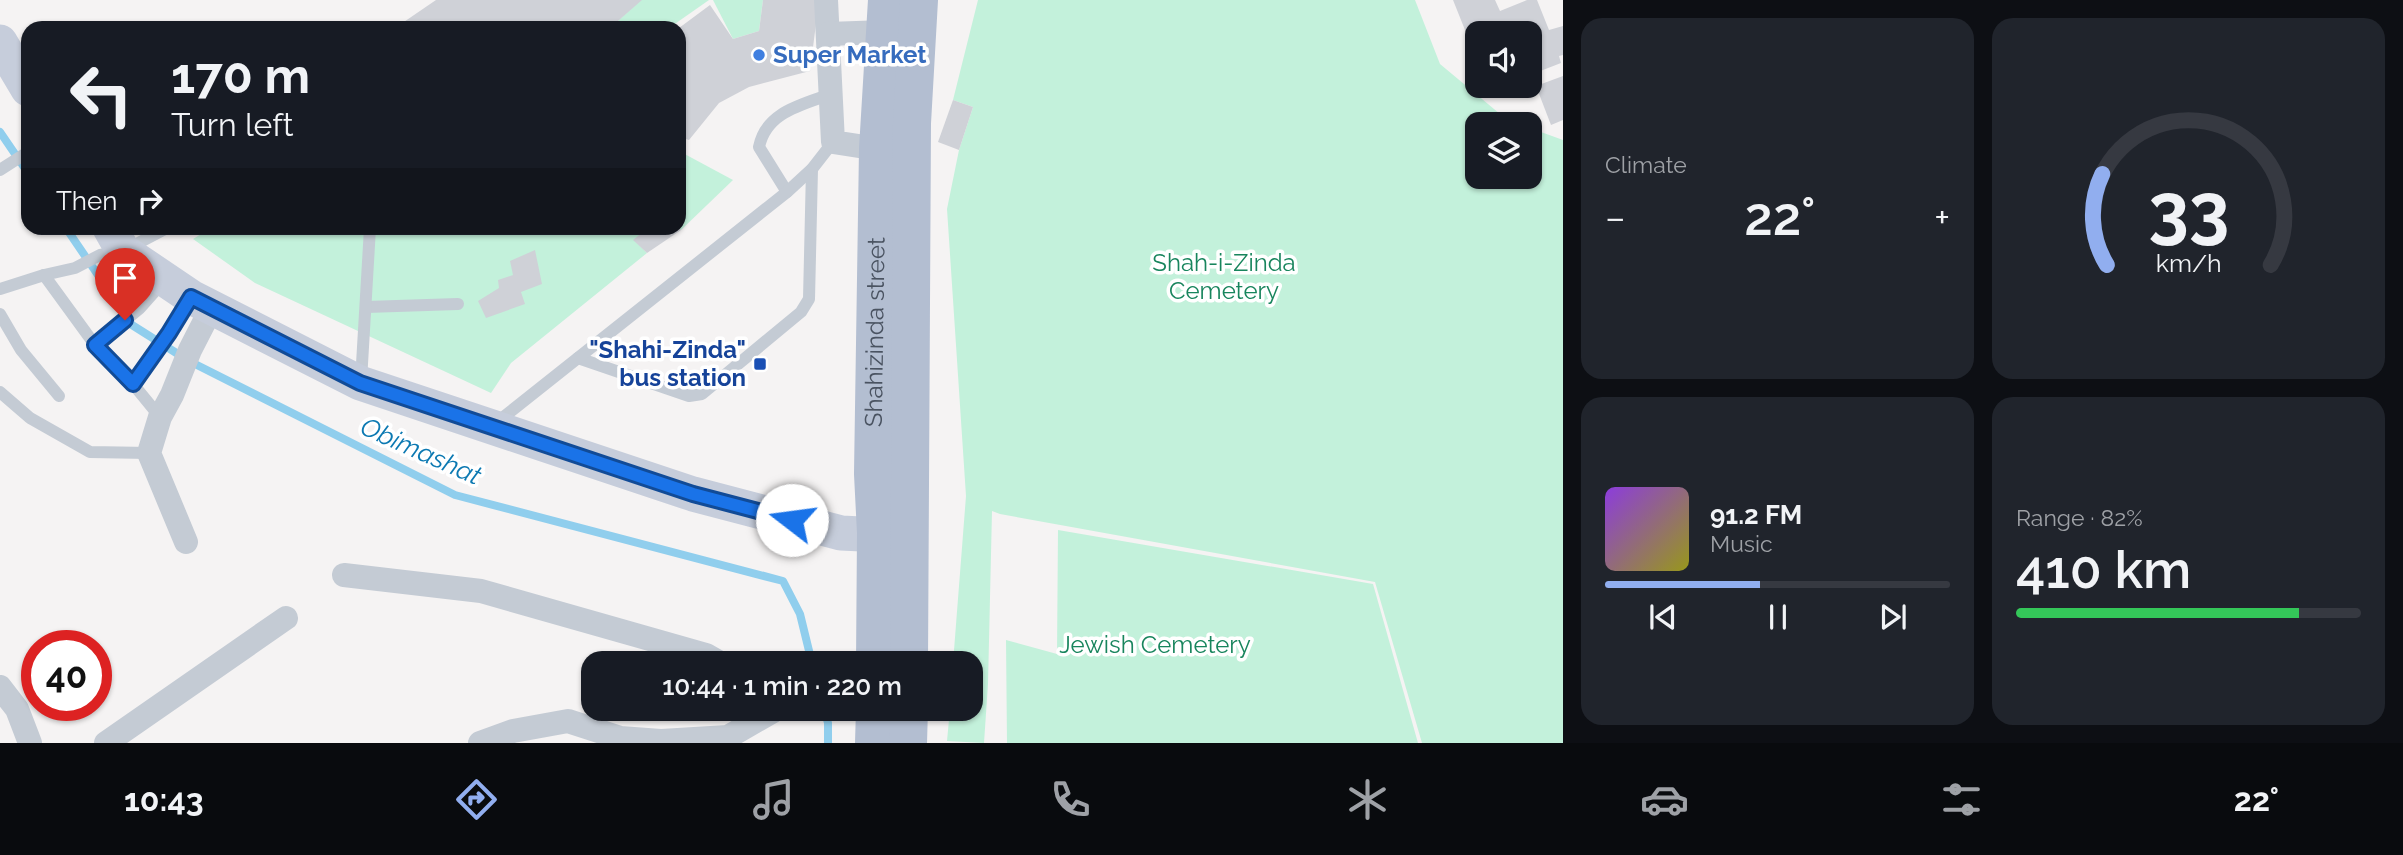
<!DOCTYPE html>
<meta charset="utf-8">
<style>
:root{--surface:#171b24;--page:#20242c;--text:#f1f3f6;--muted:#9ea1a6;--line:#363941;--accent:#91aeef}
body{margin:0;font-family:Raleway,sans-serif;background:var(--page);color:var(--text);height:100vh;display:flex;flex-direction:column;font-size:26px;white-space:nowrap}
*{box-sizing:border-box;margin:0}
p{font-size:23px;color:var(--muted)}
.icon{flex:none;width:38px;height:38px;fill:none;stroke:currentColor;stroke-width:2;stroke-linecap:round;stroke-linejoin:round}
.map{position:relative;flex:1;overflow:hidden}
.side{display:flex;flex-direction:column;gap:18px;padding:18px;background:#0d0f14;width:840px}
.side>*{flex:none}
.banner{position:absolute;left:21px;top:21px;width:665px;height:214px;border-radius:21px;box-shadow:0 2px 5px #0004;background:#171b24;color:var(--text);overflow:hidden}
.buttons{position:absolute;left:1465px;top:21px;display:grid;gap:14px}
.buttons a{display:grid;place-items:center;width:77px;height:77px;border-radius:14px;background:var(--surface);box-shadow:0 2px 5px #0004;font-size:35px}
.speed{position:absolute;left:21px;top:630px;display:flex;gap:14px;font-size:35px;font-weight:700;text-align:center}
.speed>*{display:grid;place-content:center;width:91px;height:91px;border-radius:50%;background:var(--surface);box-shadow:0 2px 5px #0004;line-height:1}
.speed .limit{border:10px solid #d22;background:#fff;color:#111}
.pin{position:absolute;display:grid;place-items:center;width:60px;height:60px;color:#fff;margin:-72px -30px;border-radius:50% 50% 50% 0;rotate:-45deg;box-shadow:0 0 7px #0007}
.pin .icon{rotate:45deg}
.me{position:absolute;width:77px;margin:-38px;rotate:285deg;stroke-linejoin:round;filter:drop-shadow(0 0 5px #0008)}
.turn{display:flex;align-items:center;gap:24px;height:147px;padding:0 35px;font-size:32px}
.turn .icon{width:91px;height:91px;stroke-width:2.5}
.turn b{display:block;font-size:49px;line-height:60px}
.then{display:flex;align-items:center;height:66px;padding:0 35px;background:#0003;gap:14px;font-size:26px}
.big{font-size:52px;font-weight:600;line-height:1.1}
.side .card{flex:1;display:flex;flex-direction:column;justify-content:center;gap:10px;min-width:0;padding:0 24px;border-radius:21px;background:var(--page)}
.side .dial{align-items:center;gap:0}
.dial svg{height:182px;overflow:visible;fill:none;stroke:var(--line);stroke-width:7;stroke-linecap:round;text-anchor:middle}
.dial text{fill:var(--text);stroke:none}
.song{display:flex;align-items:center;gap:21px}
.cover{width:84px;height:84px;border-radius:10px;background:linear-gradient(135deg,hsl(270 70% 55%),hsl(60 70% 35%))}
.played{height:7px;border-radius:4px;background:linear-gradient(90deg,var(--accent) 45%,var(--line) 45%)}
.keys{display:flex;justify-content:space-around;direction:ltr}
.heat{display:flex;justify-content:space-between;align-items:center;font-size:38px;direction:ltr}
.charge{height:10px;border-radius:5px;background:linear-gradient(90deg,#34c759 82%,var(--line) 0)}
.side .tiles{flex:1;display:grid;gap:18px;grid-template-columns:repeat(2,1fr)}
.trip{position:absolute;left:581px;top:651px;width:402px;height:70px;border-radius:21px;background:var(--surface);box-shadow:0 2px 5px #0004;font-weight:600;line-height:70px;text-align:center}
.tab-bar{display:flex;height:112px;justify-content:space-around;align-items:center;background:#090b0e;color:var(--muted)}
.tab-bar .icon{width:49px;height:49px}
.tab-bar .selected{color:var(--accent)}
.tab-bar b{font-size:32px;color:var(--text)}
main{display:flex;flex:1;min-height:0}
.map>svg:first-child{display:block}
</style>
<main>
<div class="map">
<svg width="1563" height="743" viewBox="0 0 1563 743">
<rect width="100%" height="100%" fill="#f5f3f3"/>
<g fill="#c3f1db">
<polygon points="641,0 709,0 669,28 610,28"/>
<polygon points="713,0 763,0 759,31 733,39"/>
<polygon points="978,0 1415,0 1440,64 1506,119 1520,124 1477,124 1477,177 1530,177 1530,128 1563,140 1563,743 1422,743 1375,582 1000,514 992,511 988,684 984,743 947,741 950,709 971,709 971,663 953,663 966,496 947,209 959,150 973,107 953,100"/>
<polygon points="679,151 733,180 681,230 679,228"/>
<polygon points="211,228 648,228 634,240 647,253 511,363 491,393 255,283 193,239"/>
<polygon points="1058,530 1373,584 1418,743 1007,743 1006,640 1057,654"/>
</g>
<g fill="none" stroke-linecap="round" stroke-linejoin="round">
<g stroke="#90ceed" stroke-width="8">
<polyline points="0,132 28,173"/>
<polyline points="66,228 132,325 189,361 455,495 783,581 800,614 812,663"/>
<polyline points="824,709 828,723 828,743"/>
</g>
</g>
<g fill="#cfd1d7">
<polygon points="436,0 642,0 610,28 395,28"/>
<polygon points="763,0 819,0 810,71 749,87 719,103 689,140 679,137 679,28 710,5 733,39 759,31"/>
<polygon points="1453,0 1495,0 1500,11 1527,0 1537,0 1549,30 1563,26 1563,55 1559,56 1561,63 1530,75 1530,33 1477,33 1477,60"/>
<polygon points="1563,76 1563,120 1551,125 1536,86"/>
<polygon points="953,100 973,107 959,150 938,142"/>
<polygon points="648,228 679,228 681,230 647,253 633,240"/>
<polygon points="535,250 542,284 521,292 525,304 486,318 478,301 499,288 498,280 513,275 510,261"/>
</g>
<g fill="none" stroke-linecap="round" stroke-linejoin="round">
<g stroke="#c4cbd4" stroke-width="12">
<polyline points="0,170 28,152"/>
<path d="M787 192 759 147C766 112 801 105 831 94"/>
<polyline points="44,275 95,345 133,384 160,417"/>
<polyline points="0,289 44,275 75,268 100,255 123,251 167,228"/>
<polyline points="366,307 458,304"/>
<polyline points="0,314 21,350 59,396"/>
<polyline points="95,345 140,308 164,281"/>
<polyline points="578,358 689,396 702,394 801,312 809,299 812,169"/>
<polyline points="361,381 370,228"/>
<polyline points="133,384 169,333 189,300"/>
<polyline points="0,392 30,418 90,452 149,453"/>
<polyline points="496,423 787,192 812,169 833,142"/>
</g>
<g stroke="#c4cbd4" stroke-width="24">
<polyline points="826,0 833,142 878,149"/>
<polyline points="828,34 885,32"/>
<polyline points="186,542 149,453 160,417 172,395 190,350 211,309"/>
<polyline points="344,575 481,591 706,655 720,663"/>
<polyline points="0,687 17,709 30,743"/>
<polyline points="106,743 286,618"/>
<polyline points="480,743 513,731 568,721 620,738 661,741 728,737 773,711"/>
</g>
<g stroke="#c6cddb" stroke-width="35">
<polyline points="0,42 28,89"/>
<polyline points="110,228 123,251 191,297 360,383 693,494 841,533 903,536"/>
</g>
<g stroke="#b3bed1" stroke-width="38">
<path id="s1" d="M875 663 876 533 873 474 878 149 887 0"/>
<polyline points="909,663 912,123 919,0"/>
<polyline points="874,743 875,709"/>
<polyline points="908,743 909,709"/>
</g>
</g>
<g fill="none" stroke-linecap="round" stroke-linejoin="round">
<g stroke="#114b97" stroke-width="18">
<polyline id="route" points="125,320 95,345 133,384 169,333 191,297 360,383 693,494 792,520"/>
</g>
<use href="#route" stroke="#1a73e8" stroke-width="12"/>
</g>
<circle fill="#3f7fe0" stroke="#fff" stroke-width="2.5" cx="759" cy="55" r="7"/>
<rect fill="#1a4fb4" stroke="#fff" stroke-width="2.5" x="753" y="357" width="14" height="14" rx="3.5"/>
<g text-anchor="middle" stroke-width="7" stroke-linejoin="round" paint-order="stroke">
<g font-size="24" font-weight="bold" fill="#366cbe" stroke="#fff" text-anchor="start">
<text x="773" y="63">Super Market</text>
</g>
<g font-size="24" fill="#18855d" stroke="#fff">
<text x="1224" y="271">Shah-i-Zinda<tspan x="1224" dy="28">Cemetery</tspan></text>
<text x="1155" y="653">Jewish Cemetery</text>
</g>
<g font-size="24" fill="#4a5361" stroke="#fff">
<text dy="8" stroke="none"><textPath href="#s1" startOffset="331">Shahizinda street</textPath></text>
</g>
<g font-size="24" font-weight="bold" fill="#164399" stroke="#fff" text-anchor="end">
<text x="746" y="358">"Shahi-Zinda"<tspan x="746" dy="28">bus station</tspan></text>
</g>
<g font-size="26" font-style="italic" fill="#0c79b2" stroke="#fff">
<text transform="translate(421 451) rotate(24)" y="9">Obimashat</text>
</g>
</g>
</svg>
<div class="buttons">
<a><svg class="icon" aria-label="sound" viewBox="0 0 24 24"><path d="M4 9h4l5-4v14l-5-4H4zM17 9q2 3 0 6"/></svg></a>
<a><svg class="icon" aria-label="layers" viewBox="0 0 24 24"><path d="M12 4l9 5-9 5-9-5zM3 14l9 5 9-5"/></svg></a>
</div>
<div class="speed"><div class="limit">40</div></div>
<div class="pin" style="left:125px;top:320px;background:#d93025"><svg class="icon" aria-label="arrive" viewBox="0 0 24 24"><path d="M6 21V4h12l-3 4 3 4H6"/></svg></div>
<svg class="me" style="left:792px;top:520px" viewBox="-20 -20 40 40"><circle r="19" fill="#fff"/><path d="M0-13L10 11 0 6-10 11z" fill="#1a73e8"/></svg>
<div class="trip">10:44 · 1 min · 220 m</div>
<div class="banner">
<div class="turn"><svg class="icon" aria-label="left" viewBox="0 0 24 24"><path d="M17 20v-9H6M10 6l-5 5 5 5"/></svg><div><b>170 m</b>Turn left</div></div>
<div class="then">Then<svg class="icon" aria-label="right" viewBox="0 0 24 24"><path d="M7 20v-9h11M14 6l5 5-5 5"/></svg></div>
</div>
</div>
<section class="side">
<div class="tiles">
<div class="card"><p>Climate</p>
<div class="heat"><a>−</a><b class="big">22°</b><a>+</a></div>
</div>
<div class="card dial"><svg viewBox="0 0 100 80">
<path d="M14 69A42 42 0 1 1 86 69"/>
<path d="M14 69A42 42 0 0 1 12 29" stroke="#91aeef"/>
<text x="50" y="56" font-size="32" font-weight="700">33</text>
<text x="50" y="72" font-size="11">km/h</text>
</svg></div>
<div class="card">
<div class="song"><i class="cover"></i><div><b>91.2 FM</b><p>Music</p></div></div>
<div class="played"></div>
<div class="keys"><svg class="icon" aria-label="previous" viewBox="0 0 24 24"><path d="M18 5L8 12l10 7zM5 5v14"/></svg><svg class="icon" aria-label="pause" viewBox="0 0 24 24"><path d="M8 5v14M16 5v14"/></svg><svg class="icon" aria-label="next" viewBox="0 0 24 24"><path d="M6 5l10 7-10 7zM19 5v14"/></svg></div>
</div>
<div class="card"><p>Range · 82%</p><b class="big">410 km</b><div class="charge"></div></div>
</div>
</section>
</main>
<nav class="tab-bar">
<b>10:43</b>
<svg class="icon selected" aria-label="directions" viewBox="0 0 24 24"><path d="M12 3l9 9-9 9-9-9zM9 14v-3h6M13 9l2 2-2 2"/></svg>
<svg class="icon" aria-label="music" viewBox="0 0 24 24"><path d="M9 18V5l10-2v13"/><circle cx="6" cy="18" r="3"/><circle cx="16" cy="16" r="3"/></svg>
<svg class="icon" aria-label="phone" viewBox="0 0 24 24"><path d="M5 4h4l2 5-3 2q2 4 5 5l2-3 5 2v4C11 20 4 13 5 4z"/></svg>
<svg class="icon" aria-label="climate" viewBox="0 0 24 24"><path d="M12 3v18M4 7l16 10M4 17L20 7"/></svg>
<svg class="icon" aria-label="car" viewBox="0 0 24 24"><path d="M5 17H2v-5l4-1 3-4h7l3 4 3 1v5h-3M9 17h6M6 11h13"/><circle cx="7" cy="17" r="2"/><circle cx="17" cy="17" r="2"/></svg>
<svg class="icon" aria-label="filters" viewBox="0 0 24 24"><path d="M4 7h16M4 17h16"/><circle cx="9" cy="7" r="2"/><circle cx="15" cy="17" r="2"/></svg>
<b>22°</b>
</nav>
